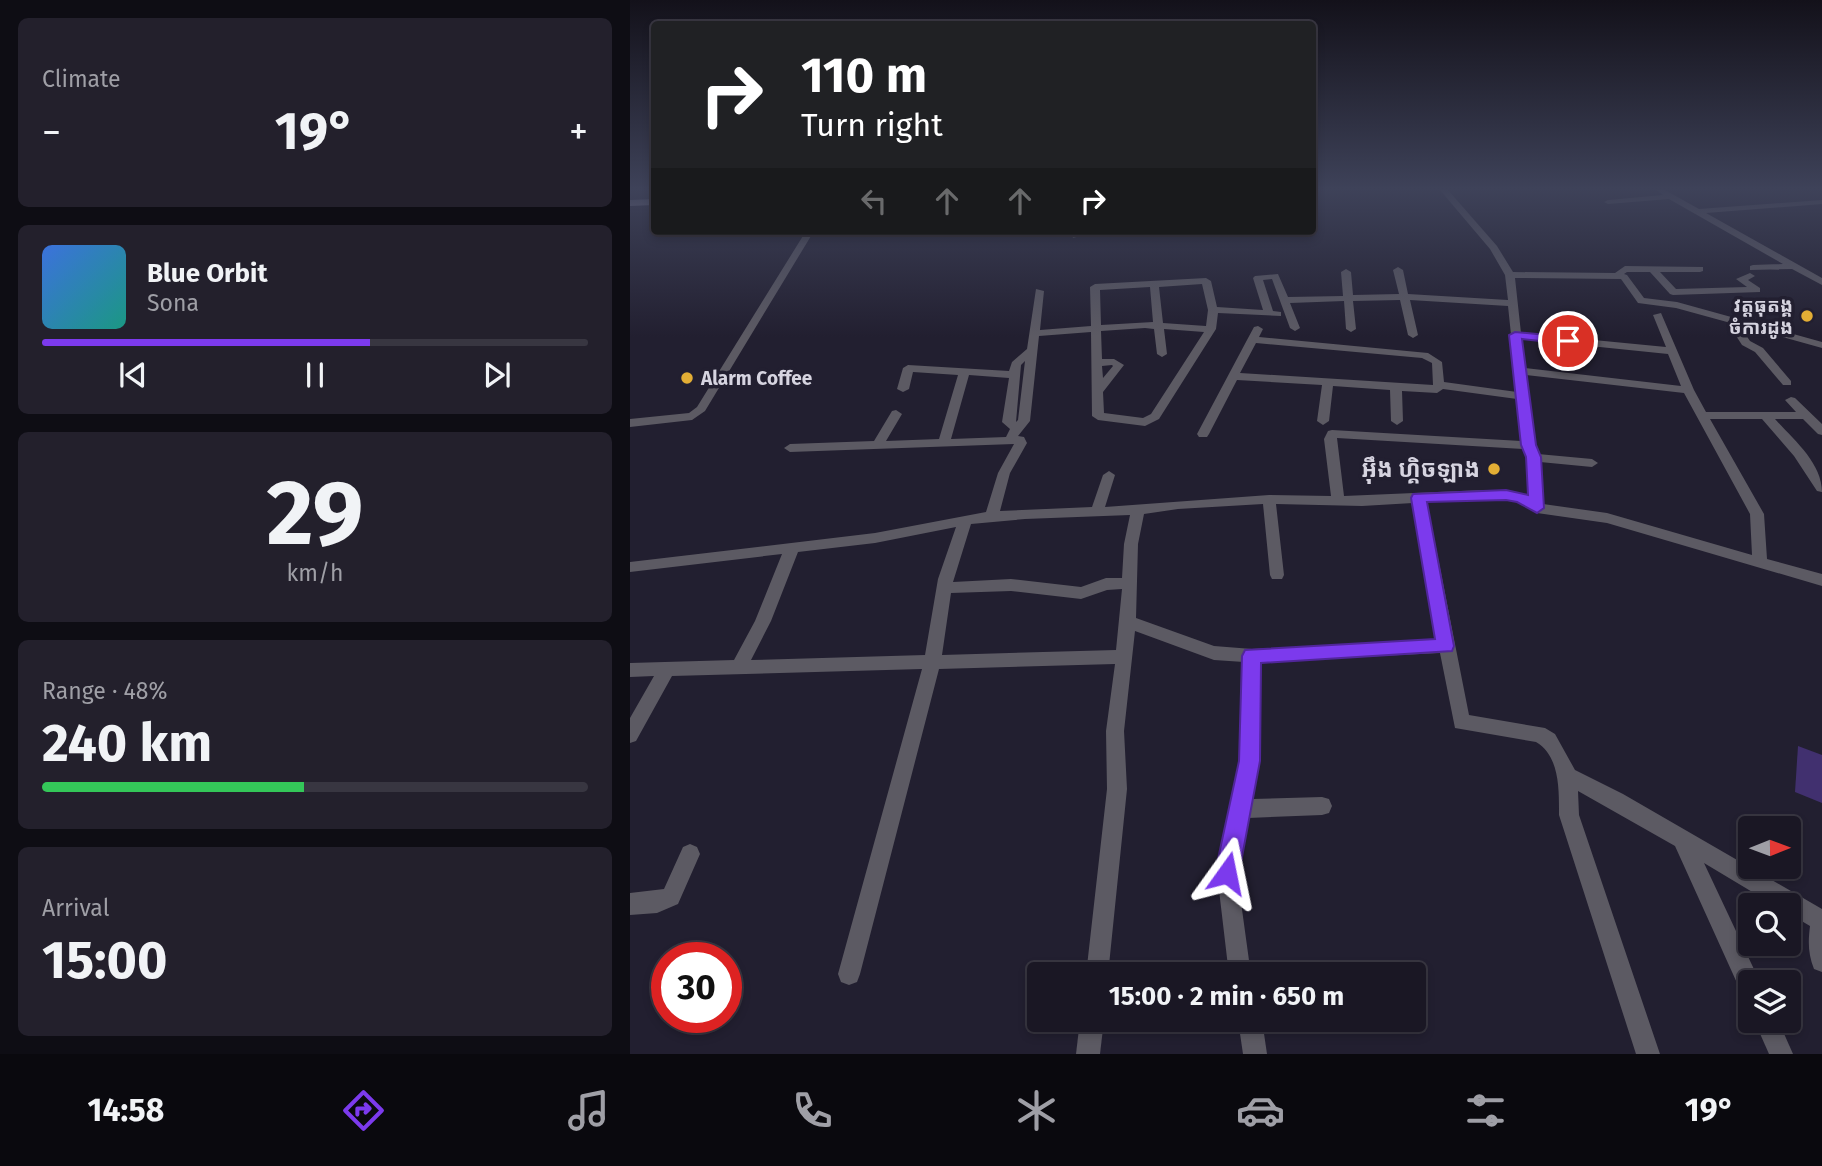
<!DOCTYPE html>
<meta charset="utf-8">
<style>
:root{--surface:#1a1724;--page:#23202c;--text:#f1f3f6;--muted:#9f9fa6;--line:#383641;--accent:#7c3aed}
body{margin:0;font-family:"Fira Sans","Noto Sans Khmer",sans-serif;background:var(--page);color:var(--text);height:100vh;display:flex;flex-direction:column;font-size:26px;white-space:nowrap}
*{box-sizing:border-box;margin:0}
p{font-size:23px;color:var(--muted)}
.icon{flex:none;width:38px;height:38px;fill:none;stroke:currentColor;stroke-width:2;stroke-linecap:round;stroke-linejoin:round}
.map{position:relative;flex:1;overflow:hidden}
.panel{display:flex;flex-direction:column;gap:18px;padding:18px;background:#0e0d14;width:630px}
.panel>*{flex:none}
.guide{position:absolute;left:21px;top:21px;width:665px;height:214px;border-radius:7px;box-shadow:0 4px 10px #0003,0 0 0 2px var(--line);background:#202124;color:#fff;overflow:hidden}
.needle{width:46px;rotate:89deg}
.buttons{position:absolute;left:1108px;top:816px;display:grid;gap:14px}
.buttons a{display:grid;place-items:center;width:63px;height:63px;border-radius:7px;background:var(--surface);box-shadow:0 4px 10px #0003,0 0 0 2px var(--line);font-size:35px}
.speed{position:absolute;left:21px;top:942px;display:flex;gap:14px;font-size:35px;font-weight:700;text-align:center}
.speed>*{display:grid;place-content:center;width:91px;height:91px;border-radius:50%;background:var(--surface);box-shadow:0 4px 10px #0003,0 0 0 2px var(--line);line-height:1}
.speed .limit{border:10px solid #d22;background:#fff;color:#111}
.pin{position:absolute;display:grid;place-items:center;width:60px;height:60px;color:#fff;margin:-30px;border:4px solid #fff;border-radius:50%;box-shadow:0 2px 7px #0007}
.me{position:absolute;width:77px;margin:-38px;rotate:12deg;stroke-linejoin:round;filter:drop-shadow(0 0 5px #0008)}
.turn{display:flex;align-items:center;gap:24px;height:147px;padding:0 35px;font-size:32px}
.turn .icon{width:91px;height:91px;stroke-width:2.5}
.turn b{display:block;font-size:49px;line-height:60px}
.lanes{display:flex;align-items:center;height:66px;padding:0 35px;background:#0003;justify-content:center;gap:35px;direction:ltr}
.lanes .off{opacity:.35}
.big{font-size:52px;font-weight:700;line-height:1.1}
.panel .tile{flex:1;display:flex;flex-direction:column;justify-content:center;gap:10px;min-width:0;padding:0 24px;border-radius:10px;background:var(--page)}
.panel .dial{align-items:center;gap:0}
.dial b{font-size:91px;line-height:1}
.song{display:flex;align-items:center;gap:21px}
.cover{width:84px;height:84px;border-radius:10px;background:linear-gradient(135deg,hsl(220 70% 55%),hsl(170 70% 35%))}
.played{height:7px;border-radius:4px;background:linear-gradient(90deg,var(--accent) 60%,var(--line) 60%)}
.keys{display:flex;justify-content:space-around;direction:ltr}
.heat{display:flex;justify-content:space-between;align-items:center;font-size:38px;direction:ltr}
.charge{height:10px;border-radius:5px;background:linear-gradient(90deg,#34c759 48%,var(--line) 0)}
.trip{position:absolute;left:397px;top:962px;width:399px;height:70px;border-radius:7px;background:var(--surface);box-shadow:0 4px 10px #0003,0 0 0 2px var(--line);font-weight:700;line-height:70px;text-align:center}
.tab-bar{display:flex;height:112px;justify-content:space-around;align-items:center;background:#0a090e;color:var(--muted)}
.tab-bar .icon{width:49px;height:49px}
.tab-bar .selected{color:var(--accent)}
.tab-bar b{font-size:32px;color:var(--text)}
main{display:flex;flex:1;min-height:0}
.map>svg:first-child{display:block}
</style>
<main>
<section class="panel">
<div class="tile"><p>Climate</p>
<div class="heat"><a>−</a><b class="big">19°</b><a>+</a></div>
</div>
<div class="tile">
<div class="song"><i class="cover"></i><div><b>Blue Orbit</b><p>Sona</p></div></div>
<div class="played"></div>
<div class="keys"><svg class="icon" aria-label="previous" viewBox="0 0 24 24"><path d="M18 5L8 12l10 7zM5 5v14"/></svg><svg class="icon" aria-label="pause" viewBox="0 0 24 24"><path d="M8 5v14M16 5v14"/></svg><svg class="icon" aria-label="next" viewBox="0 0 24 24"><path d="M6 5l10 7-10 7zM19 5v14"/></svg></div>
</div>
<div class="tile dial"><b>29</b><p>km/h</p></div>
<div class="tile"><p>Range · 48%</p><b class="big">240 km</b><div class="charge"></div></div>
<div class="tile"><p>Arrival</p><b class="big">15:00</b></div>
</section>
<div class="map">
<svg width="1192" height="1054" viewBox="0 0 1192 1054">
<rect width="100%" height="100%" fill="#221f30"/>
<polygon fill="#41306f" points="1168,746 1192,755 1192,803 1165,792"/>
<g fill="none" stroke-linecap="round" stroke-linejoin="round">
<g fill="#5c5a63" fill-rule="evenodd">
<path d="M810 190H818L867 246 883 272 985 273 995 266 1073 267V271L1070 272H1030L1046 289 1117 287 1106 279 1120 273 1125 276 1118 280 1130 288V292L1043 295 1040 294 1020 272H997L994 274 997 275 1014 298 1047 302 1192 342V348L1109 325 1120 341 1133 348 1161 381V385H1153L1125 352 1112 345 1097 322 1046 308 1008 303 991 279 885 278 891 333 1036 347 1023 315 1031 313 1064 390 1076 412H1166L1155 400 1161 397 1165 398 1192 424V435L1188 434 1173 419H1145C1164 440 1192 463 1192 492L1187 491 1164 456 1132 419H1080L1134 514 1137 559 1192 574V586L977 523 907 513 889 502 854 498 797 502 839 715 915 728 925 734 945 770 993 794 1192 909V972L1184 969C1178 954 1178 942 1180 926L1158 913V905H1144L1074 863 1130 982H1120V997L1112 994 1045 846 948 791 949 815 1030 1054H1006L929 815C929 790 930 756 906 742L825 728 810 653 630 662 629 761 622 799 692 797 699 799 702 806 699 813 692 815 618 818 607 873 621 975H599L587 873 611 761 614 662 584 660 505 631 494 731 497 789 478 975H456L477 789 476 731 485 664 309 669 230 974 227 982 219 985 211 982 208 974 292 669 42 676 6 741 0 743V718L24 676 0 677V663L104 660 125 621 152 554 0 572V562L245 533 356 512 368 473 384 444 160 452 154 448 160 444 244 441 262 411 266 410 272 414 256 441 309 439 328 375 283 372 279 389 273 392 267 389 273 368 278 365 379 371 382 362 397 349 406 289 414 291 410 330 461 326 460 287 465 284 576 278 581 281 587 307 633 310 623 278 625 276 648 274 658 297 713 296 711 272 716 269 721 272 723 295 769 294 763 270 768 267 773 270 778 294 878 300 875 275 860 249ZM642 279 660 328 665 331 670 328 660 303 714 301 716 329 721 332 726 329 723 301 770 300 778 335 783 338 788 335 780 300 878 306 887 392 814 382 812 362 798 353 629 337 633 329 628 326 624 327 617 340 567 434 569 437H577L579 434 607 380 692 385 687 421 693 425 699 421 703 386 760 390 761 421 767 425 773 421 772 391 807 393 813 389 887 399 891 441 702 430 698 431 694 439 701 496 639 495 475 507 485 475 479 471 473 475 462 507 370 511 380 473 397 443 394 437 388 436 400 421 409 336 461 332 462 416 468 420 515 426 529 419 586 329 588 313 651 316V312L643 311 633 280ZM572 284 578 310 576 326 533 323 529 287ZM520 287 523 322 471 325 470 290ZM515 328 524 329 527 354 532 357 537 354 534 329 574 332 521 414 513 418 474 413 473 392 494 365 484 359H472L471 331ZM892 339 1038 354 1051 386 895 368ZM626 343 792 358 802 363 803 385 610 373ZM395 361 388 420 386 422 391 365ZM482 365 483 366 473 378 472 366ZM339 375 379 378 372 422 380 429 376 437 321 439ZM896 375 1054 393 1120 514 1122 555 977 513 913 504 910 462 962 467 968 463 962 459 908 454 904 445ZM707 438 893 449 897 457 899 496 854 490 714 496ZM783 503 808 640 622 649 584 646 506 618 508 544 514 514 548 509 633 504 640 575 642 579H652L654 575 646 504 732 506ZM500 515 494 544 492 578H476L451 587 381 579 323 582 341 524 395 519ZM326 527 308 579 295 655 121 660 141 621 168 552 245 543ZM492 589 486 650 312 655 321 593 381 591 451 599 477 590Z"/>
<polygon points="1026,190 1035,190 1069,209 1192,200 1192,204 1076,213 1192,278 1192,285 1162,269 1120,270 1120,266 1123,265 1153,264 1039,199 978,204 974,202 978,200 1033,195"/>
<polygon points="176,231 184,231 75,411 62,420 0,427 0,419 59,413 67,407"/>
<polygon points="441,231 449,231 450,236 443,238"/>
<polygon points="60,844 67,847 70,854 48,904 27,913 0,915 0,893 34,889 53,847"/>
<polygon points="450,1020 474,1020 470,1054 446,1054"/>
<polygon points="608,1020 632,1020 637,1054 613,1054"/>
<polygon points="1124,1020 1148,1020 1163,1054 1139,1054"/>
</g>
<polygon fill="#9592a5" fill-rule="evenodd" points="24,199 24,205 0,206 0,200"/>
</g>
<linearGradient id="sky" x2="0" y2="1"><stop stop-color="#13111a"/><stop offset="0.56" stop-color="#3e4259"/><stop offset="1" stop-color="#3e4259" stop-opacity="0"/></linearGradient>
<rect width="1192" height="337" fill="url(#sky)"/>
<polygon fill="#7c3aed" stroke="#51269a" stroke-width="2" points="885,332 938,337 944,341 938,344 892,339 906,445 911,457 914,508 907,513 887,502 876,500 797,502 824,646 822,651 631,663 630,761 609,873 605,881 597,885 589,881 585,873 609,761 612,656 615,650 805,639 781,498 783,494 876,490 898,495 896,457 891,445 879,335"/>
<g fill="#e3ae35" stroke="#221f30" stroke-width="2.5">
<circle cx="1177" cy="316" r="7"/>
<circle cx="57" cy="378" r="7"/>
<circle cx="864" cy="469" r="7"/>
</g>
<g text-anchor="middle" stroke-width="7" stroke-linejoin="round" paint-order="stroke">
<g font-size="19" font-weight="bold" fill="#d6d4e0" stroke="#221f30" text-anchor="end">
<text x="1163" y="312">វត្តធុតង្គ<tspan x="1163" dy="22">ចំការដូង</tspan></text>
<text x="71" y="385" text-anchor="start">Alarm Coffee</text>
</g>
<g font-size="23" font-weight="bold" fill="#d6d4e0" stroke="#221f30" text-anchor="end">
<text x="850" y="477">អ៊ឹង ហ្គិចឡាង</text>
</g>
</g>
</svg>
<div class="buttons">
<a><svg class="needle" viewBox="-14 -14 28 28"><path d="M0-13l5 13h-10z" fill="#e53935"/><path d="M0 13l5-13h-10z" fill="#9f9fa6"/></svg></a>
<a><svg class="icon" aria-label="search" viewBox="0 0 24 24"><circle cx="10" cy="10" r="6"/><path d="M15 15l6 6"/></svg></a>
<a><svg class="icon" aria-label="layers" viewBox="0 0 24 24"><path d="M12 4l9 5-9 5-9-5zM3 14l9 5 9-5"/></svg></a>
</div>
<div class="speed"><div class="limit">30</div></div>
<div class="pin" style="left:938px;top:341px;background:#d93025"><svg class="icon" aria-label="arrive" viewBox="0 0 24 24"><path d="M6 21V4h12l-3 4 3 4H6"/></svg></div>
<svg class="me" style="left:597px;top:873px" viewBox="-20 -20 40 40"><path d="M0-17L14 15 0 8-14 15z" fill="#7c3aed" stroke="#fff" stroke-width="4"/></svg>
<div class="trip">15:00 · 2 min · 650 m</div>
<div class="guide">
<div class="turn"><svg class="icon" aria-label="right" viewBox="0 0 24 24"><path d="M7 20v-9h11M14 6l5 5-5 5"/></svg><div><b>110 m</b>Turn right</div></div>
<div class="lanes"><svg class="icon off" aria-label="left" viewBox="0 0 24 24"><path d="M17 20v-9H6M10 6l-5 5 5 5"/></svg><svg class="icon off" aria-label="ahead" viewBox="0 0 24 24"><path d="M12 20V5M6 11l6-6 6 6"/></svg><svg class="icon off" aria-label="ahead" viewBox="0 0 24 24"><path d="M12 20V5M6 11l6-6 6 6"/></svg><svg class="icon" aria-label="right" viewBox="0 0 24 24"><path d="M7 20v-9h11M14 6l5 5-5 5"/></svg></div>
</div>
</div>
</main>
<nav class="tab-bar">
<b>14:58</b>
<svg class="icon selected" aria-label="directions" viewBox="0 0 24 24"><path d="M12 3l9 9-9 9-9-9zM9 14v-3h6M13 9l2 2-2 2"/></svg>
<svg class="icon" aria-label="music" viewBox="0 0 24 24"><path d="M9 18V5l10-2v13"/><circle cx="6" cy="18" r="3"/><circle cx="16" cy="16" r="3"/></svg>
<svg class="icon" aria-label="phone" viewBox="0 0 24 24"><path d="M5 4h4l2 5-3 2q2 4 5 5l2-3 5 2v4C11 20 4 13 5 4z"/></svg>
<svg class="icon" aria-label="climate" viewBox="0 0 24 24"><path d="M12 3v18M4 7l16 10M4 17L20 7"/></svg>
<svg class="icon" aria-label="car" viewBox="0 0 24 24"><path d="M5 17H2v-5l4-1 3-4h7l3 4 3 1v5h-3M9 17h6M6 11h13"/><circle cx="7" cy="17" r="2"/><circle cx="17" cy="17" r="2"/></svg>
<svg class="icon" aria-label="filters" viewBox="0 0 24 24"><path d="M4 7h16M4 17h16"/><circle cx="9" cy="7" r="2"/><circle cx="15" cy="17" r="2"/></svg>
<b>19°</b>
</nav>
